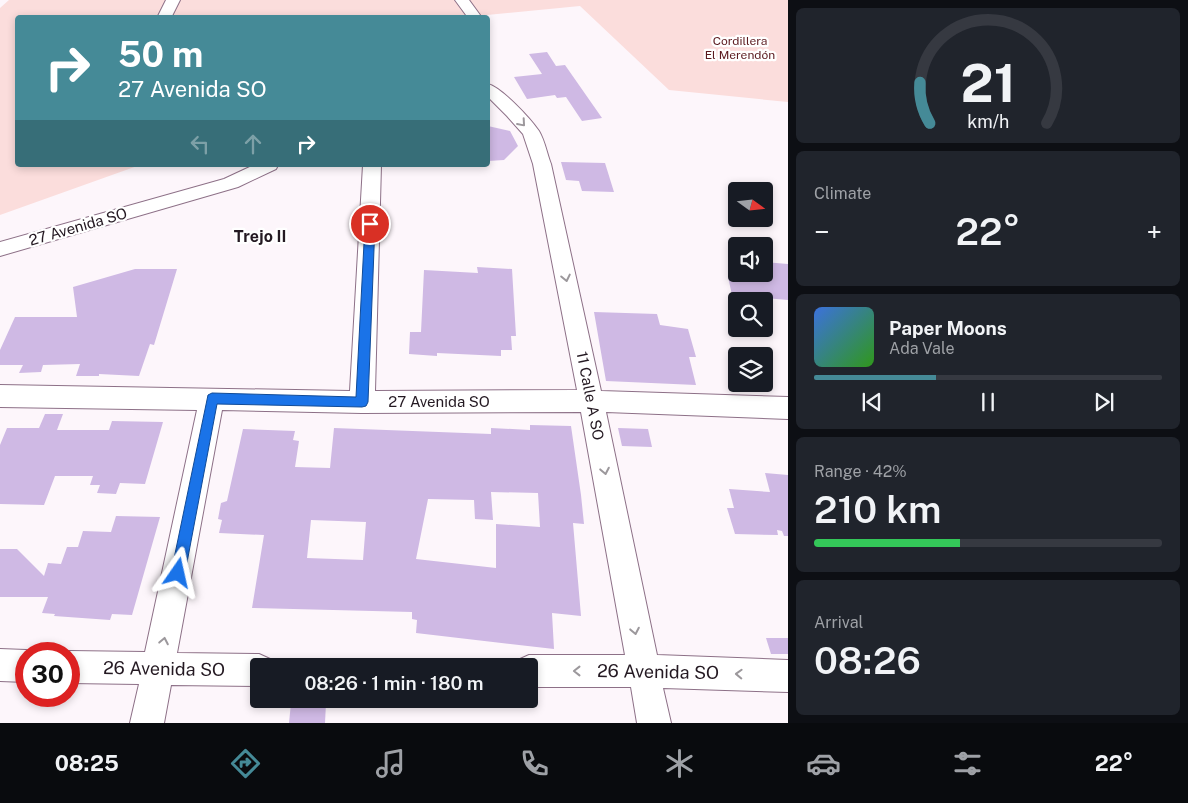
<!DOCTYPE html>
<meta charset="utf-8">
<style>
:root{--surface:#171b24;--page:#20242c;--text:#f1f3f6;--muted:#9ea1a6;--line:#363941;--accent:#458a97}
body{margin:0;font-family:"Public Sans",sans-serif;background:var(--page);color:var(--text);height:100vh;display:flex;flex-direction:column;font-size:19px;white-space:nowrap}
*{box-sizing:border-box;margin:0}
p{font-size:16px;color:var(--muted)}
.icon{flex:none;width:28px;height:28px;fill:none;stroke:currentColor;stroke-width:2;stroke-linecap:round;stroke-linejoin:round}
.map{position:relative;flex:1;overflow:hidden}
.panel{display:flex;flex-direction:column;gap:8px;padding:8px;background:#0d0f14;width:400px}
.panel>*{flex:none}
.hud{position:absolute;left:15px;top:15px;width:475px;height:152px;border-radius:5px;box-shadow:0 2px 8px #0003;background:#458a97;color:#fff;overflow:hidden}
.needle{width:32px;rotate:105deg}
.controls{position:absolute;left:728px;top:182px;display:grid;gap:10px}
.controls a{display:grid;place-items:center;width:45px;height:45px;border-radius:5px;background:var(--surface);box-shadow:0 2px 8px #0003;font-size:25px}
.speed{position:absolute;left:15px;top:642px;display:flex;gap:10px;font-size:25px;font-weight:700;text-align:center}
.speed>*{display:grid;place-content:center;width:65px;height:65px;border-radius:50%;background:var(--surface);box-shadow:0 2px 8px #0003;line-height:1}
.speed .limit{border:8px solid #d22;background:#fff;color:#111}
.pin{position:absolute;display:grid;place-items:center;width:42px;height:42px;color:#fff;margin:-21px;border:2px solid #fff;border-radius:50%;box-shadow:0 1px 5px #0007}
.me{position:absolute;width:55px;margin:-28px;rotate:11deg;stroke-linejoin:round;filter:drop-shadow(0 0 4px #0008)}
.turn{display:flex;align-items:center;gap:18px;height:105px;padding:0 20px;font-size:22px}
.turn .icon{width:65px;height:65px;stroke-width:2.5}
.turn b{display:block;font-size:35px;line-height:42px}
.lanes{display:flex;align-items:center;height:48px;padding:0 20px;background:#0003;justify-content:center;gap:25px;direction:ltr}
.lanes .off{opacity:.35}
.big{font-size:38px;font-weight:600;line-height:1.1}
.panel .card{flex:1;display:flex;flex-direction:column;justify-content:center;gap:8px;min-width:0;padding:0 18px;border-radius:8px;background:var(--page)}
.panel .dial{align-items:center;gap:0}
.dial svg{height:130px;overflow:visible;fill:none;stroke:var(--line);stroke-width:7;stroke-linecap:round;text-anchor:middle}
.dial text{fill:var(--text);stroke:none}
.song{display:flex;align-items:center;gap:15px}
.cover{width:60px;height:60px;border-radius:8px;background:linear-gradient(135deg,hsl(220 70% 55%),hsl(110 70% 35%))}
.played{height:5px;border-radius:2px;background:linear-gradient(90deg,var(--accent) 35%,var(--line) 35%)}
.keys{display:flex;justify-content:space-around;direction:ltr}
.heat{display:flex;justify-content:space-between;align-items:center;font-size:28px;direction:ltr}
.charge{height:8px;border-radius:4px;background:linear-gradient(90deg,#34c759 42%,var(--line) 0)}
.trip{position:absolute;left:250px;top:658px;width:288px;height:50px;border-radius:5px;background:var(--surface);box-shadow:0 2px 8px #0003;font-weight:600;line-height:50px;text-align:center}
.menu{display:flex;height:80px;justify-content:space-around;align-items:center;background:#090b0e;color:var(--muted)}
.menu .icon{width:35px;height:35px}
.menu .current{color:var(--accent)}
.menu b{font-size:22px;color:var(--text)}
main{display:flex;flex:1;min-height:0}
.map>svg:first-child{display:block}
</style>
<main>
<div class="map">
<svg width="788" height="723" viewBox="0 0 788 723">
<rect width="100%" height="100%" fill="#fdf6fb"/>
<polygon fill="#fbdddc" points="9,0 788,0 788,102 669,90 580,6 456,18 18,18 18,165 140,165 0,215 0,8"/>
<g fill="#cfb9e4" fill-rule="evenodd">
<polygon points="547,52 556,66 565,65 602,118 582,121 566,97 557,98 555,95 527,99 514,77 542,74 529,54"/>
<polygon points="488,126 510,131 518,146 504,160 488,161"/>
<polygon points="561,162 605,163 614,192 582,191 579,181 566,180"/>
<polygon points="764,262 788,264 788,300 732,295 728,277 758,280 756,274 764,274"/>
<polygon points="477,267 512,269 516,336 511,336 512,350 501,350 501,356 437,353 437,356 409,354 410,332 421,332 424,270 478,273"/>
<polygon points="135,269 177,269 154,345 150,344 139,376 99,374 99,376 76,376 80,364 43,365 41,372 19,373 23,365 0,365 0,350 15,317 77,317 73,287"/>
<polygon points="594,312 657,314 660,325 688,329 696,357 689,357 696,385 606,381"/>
<polygon points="45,414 63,414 57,430 109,430 112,421 163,422 145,484 120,483 116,494 97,493 100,485 90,485 93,476 55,476 44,505 0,504 0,445 7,428 39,428"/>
<path d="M530 425 571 426 581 495 584 524 573 523 581 616 552 613 554 649 416 633 417 620 412 619V612L252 608 264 535 219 533 222 520 218 519 221 503 227 501 243 429 295 431 293 440 299 441 295 467 330 468 334 428 491 434V428L530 430ZM491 492 538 493 540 527 496 524V568L416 559 428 499 474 500 475 519 493 520ZM311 520 366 522 363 560 307 558Z"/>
<polygon points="618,428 648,429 652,447 622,446"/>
<polygon points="765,473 788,475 788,536 784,536 782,531 777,530 778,535 735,534 727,508 734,508 729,489 770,492"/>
<polygon points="116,516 160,517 132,615 112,614 110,620 54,616 55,614 42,613 48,597 0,597 0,549 17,549 44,576 48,563 61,564 67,547 78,547 83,531 111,532"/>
<polygon points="766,638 788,638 788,654 771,654"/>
<polygon points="291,703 326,703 325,723 289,723"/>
</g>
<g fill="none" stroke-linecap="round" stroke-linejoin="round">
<g stroke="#8d7087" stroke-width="2">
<g id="minor">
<polygon points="166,0 180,0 171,18 157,18"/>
<polygon points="455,0 469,0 480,15 479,18 465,18 466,15"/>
<path d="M488 84C502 88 530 118 539 131 545 141 547 154 551 164L601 391 788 397V419L606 412 657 655 788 660V692L663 688 671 723H637L631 687H529V666H515L518 660 529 655H625L581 412 362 413 222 410 177 653 259 654 270 659 274 666H259V686L171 685 164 723H130L139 684 69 683V654H62L69 651 145 652 197 410 0 407V385L350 391 363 165H381L375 391 577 390 533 164 523 134 507 116 488 97Z"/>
<polygon points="254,165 278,165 276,169 238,187 0,256 0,242 224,179"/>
<polygon points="0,649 26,650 35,654 26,654 26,682 0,681"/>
</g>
</g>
<use href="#minor" fill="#fff" fill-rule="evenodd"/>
</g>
<defs><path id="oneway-chevron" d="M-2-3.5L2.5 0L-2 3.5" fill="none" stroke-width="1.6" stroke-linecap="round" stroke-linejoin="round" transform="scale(1.25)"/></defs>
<g stroke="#9c989c">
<use href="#oneway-chevron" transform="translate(522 123) rotate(49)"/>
<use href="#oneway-chevron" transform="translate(566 278) rotate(78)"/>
<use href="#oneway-chevron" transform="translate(605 471) rotate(79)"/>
<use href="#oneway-chevron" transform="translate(635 631) rotate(79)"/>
<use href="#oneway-chevron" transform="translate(164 641) rotate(-79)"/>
<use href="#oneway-chevron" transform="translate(577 671) rotate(-180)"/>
<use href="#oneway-chevron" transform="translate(739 674) rotate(-178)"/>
</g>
<polygon fill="#1a73e8" stroke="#114b97" points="370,221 375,224 368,402 366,406 362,407 217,404 185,573 183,578 178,580 173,578 171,573 208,395 212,393 356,397 365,224"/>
<g text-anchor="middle" stroke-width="4.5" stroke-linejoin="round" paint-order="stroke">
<g font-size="12" fill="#5b1a1f" stroke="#fff">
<text x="740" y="45">Cordillera<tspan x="740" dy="14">El Merendón</tspan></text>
</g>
<g font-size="15" fill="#241922" stroke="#fff">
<text transform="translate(78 227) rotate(-16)" y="5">27 Avenida SO</text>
<text transform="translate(590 396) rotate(79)" y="5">11 Calle A SO</text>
<text x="439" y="407">27 Avenida SO</text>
</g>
<g font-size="16" font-weight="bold" fill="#241922" stroke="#fff">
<text x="260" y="242">Trejo II</text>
</g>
<g font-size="18" fill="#241922" stroke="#fff">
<text transform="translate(164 669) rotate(1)" y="6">26 Avenida SO</text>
<text transform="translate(658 672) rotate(1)" y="6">26 Avenida SO</text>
</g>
</g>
</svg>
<div class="controls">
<a><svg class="needle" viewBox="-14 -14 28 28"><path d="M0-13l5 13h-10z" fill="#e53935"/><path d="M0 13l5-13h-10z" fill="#9ea1a6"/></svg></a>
<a><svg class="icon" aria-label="sound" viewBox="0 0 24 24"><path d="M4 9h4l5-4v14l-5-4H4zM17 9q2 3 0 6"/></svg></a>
<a><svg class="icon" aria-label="search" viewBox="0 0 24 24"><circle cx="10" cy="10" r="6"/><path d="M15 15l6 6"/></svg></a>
<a><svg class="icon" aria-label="layers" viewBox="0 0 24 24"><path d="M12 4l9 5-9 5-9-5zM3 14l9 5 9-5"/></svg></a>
</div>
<div class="speed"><div class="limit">30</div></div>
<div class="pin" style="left:370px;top:224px;background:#d93025"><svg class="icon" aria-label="arrive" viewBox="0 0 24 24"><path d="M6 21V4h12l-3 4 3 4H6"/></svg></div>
<svg class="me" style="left:178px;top:573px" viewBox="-20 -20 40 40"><path d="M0-17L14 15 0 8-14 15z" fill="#1a73e8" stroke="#fff" stroke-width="4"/></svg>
<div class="trip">08:26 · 1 min · 180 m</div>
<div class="hud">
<div class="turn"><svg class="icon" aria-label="right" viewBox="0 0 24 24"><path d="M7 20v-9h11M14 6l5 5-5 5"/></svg><div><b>50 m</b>27 Avenida SO</div></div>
<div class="lanes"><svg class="icon off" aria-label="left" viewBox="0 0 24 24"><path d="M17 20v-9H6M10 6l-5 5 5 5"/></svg><svg class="icon off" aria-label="ahead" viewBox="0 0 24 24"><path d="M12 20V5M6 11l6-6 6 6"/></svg><svg class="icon" aria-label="right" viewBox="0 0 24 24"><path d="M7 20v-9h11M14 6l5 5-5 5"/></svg></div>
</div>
</div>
<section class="panel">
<div class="card dial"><svg viewBox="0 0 100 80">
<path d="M14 69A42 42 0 1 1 86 69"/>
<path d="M14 69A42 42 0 0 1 8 44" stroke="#458a97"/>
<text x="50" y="56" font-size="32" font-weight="700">21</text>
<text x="50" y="72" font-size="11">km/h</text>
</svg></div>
<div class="card"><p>Climate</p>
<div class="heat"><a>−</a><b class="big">22°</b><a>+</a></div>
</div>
<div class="card">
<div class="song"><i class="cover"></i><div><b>Paper Moons</b><p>Ada Vale</p></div></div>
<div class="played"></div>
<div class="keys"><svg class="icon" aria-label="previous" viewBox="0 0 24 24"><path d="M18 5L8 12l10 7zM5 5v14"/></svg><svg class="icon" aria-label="pause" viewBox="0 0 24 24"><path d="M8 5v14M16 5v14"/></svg><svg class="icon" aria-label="next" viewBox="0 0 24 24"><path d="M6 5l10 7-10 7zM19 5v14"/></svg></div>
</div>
<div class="card"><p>Range · 42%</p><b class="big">210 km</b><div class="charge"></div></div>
<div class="card"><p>Arrival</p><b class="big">08:26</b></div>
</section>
</main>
<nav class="menu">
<b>08:25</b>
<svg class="icon current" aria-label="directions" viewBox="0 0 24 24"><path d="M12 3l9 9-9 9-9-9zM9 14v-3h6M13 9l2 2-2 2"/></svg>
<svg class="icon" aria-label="music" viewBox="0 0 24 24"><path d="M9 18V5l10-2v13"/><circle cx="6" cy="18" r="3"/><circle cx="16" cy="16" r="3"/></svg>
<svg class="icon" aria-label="phone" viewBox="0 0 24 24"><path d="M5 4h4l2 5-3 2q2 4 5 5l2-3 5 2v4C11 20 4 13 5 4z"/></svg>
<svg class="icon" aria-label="climate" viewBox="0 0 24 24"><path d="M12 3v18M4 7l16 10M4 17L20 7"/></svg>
<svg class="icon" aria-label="car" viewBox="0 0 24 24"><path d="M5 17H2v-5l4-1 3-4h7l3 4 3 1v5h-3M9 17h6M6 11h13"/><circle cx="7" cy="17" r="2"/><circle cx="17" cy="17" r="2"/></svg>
<svg class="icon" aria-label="filters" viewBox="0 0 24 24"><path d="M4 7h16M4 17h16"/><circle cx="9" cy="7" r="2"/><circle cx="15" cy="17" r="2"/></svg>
<b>22°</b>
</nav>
